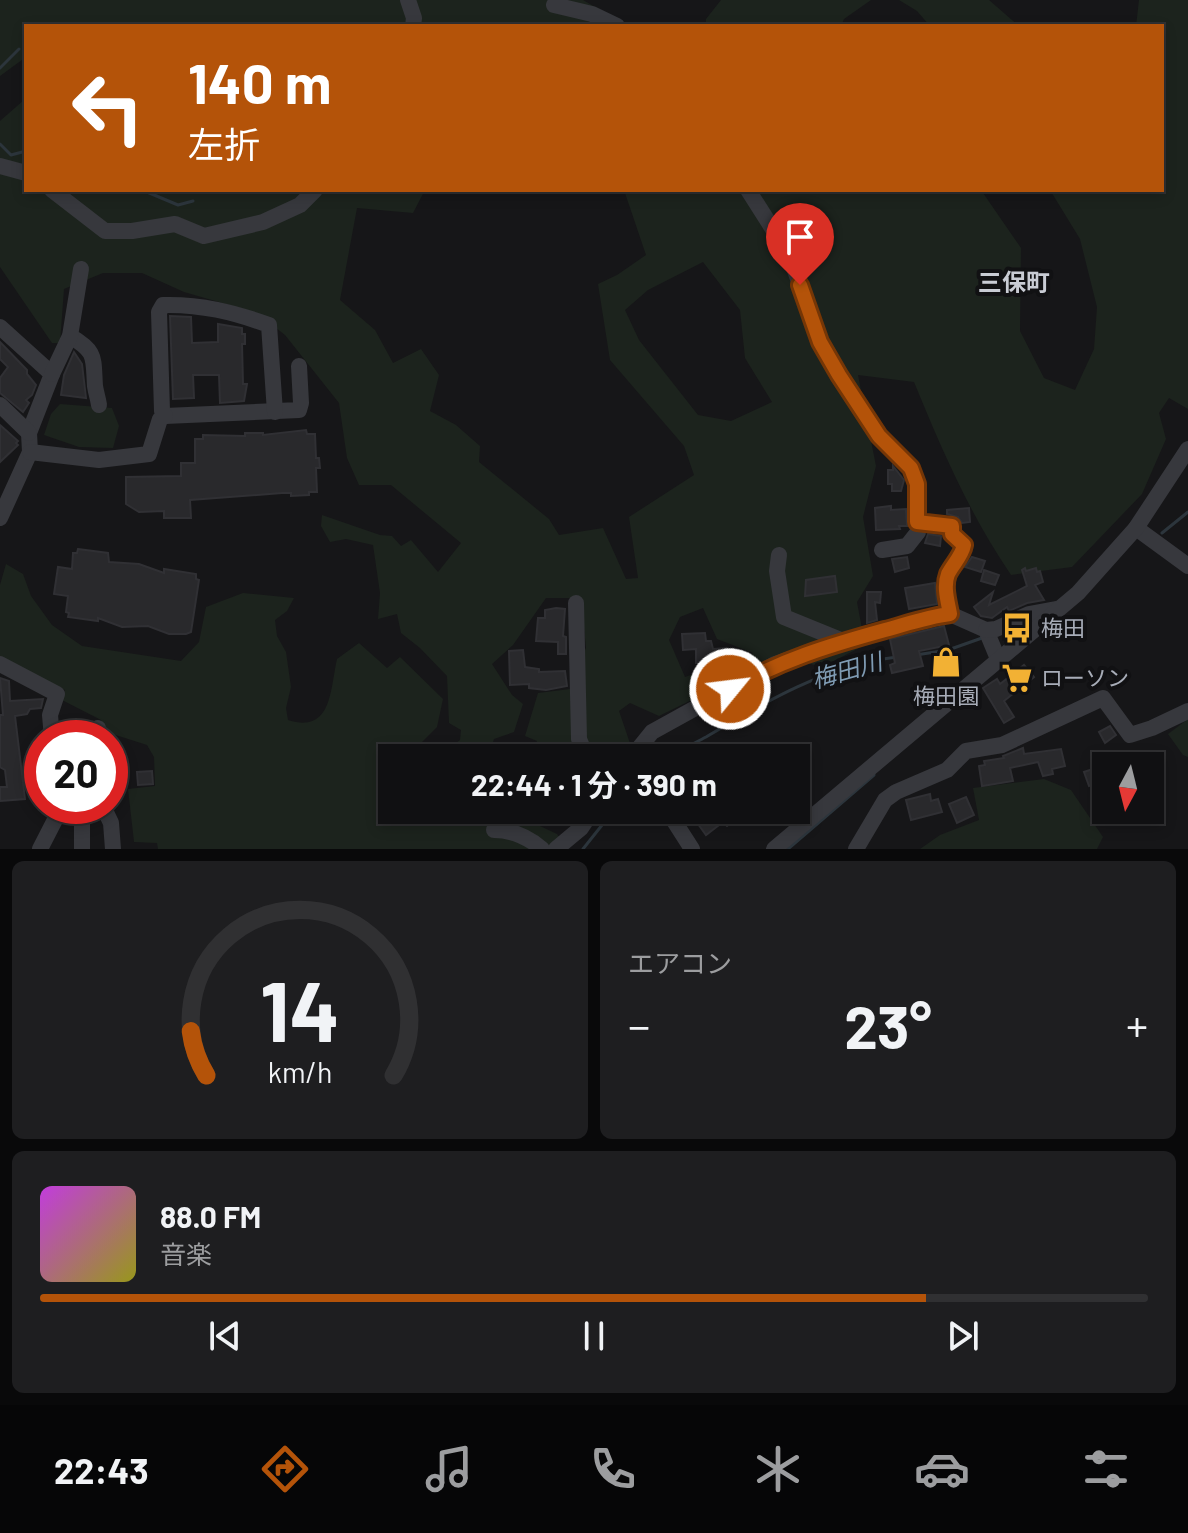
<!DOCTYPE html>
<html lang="ja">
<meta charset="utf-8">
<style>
:root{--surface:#101012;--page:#1e1e20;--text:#f1f3f6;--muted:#9c9d9f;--line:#303032;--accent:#b45309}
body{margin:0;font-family:Barlow,"Noto Sans JP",sans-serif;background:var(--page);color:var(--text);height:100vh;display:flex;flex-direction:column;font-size:30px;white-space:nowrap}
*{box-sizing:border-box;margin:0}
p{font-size:26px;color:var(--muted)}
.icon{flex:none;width:44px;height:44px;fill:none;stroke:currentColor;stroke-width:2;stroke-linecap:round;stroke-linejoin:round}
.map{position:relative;height:849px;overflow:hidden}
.side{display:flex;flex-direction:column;gap:12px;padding:12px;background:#09090a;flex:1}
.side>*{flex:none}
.top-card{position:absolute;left:24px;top:24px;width:1140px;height:168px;border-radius:0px;box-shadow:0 4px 12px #0003,0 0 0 2px var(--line);background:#b45309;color:#fff;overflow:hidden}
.needle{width:52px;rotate:187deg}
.fabs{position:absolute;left:1092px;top:752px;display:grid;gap:16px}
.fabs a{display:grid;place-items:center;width:72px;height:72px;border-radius:0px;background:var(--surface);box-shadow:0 4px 12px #0003,0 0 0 2px var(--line);font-size:40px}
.speed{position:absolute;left:24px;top:720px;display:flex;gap:16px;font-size:40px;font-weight:700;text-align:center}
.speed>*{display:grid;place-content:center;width:104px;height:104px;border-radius:50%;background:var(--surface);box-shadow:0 4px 12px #0003,0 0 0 2px var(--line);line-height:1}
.speed .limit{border:12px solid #d22;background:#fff;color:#111}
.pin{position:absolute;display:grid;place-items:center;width:68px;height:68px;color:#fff;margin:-82px -34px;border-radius:50% 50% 50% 0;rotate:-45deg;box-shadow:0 0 8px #0007}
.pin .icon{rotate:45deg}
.me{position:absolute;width:88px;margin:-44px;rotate:61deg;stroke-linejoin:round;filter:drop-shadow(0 0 6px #0008)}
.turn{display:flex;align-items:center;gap:28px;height:168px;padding:0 32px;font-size:36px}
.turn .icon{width:104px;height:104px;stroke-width:2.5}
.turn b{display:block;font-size:56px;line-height:68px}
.big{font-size:60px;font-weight:700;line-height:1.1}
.side .widget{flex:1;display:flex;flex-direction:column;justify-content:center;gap:12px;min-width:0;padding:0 28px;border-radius:12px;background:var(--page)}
.side .dial{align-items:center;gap:0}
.dial svg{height:208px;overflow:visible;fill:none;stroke:var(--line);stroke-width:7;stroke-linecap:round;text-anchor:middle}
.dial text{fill:var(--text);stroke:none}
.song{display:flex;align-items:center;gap:24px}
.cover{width:96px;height:96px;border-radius:12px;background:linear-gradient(135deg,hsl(290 70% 55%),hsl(60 70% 35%))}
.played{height:8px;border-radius:4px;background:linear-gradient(90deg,var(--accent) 80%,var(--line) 80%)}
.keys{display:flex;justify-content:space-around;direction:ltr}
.heat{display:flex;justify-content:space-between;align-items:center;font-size:44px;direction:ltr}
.side .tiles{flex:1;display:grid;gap:12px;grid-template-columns:1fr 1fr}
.widget:last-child{grid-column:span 2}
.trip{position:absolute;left:378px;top:744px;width:432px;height:80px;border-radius:0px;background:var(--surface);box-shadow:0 4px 12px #0003,0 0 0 2px var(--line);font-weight:700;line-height:80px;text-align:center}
.dock{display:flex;height:128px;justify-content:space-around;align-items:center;background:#060607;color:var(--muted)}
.dock .icon{width:56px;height:56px}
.dock .current{color:var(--accent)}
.dock b{font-size:36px;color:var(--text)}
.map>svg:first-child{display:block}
</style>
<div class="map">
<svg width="1188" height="849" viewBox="0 0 1188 849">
<rect width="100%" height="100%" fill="#161618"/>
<g fill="#1c231d" fill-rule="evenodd">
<polygon points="0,0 583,0 628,26 26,26 26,57 0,76"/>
<polygon points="721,0 871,0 844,19 841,26 706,26 706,19"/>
<polygon points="899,0 989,0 1019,26 930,26 917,11"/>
<path d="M1139 0H1188V409L1169 398 1159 413 1166 439 1142 494 1072 567 1011 575C969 513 942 450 914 382L858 375 876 466 863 517 873 576 857 602 865 645 822 667 781 656 659 716 630 703 619 711 633 752 628 758H589L582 740 554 747 550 758H530L537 741 525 736 538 693 570 689 574 670 586 648 581 598H546L513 645 492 664 512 695 523 704 514 732 494 739 488 758H435L460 740 461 730 449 723 447 676 420 648 401 633 397 614 378 619 380 593 373 545 346 539 330 542 321 526 322 515 380 535 392 536 401 546 411 540 438 572 461 543 391 485H359L347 458 339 403 285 335 257 313 184 292 142 273H103L64 289 60 343H52L0 267V171L26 180V190H425L413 213 357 208 340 300 375 330 393 363 421 349 439 375 430 411 456 425 480 446 479 462 549 519 559 535 603 528 626 579 638 578 629 517 694 475 684 446 610 360 598 284 617 275 646 255 624 190H981L1021 248 1020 331 1044 378 1075 390 1094 349 1097 307 1080 239 1050 190H1162V26H1136ZM703 262 740 310 745 358 772 402 731 421 698 415 639 340 625 310 648 290ZM703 608 717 639 753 653 685 677 669 640 680 617Z"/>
<polygon points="26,84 26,170 0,162 0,121 24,100"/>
<polygon points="60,404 112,408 119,426 113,448 79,447 44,435 51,414"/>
<path d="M6 564 23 574 31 596 52 625 82 646 181 661 199 642 206 607 243 593 294 598 287 611 275 620 277 636 286 652 291 687 286 708 288 720C332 734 330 690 337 659L359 643 387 668 400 657 443 699 437 727 406 758H392V810H528L523 818 557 834 568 849H158L157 843 134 842 128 789 155 786 154 757 147 745 103 731 101 720 62 700 65 690 0 658V585Z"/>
<polygon points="1188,719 1188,757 1183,755 1168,734"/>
<polygon points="1044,779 1071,790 1103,837 1097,849 920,849 940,835 979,820 973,788"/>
</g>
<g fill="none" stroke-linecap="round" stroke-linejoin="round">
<g stroke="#2c353c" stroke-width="3">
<polyline points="0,68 19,49"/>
<polyline points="0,144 11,155 26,151"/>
<polyline points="128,190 147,192 178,205 193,201"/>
<polyline points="1162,533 1188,512"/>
<polyline points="916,655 948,650 982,638"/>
<path d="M668 758C680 750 693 744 706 737 766 701 826 666 897 657"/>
<polyline points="583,849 614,810"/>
<polyline points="788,849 874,775"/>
</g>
</g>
<g fill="#29292c" stroke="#303034" stroke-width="2">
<polygon points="170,316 191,317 192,343 218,342 218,324 242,328 242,334 245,334 245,344 242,344 243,384 247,384 244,401 220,403 219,375 193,375 194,398 173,399"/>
<polygon points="0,342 27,370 27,374 36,385 32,395 26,400 29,403 23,412 0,393 0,378 8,367 0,359"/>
<polygon points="74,352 82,364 86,398 61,395 64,375"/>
<polygon points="0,425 18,441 16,443 18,445 0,462"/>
<polygon points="306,430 307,434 315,434 316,458 319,458 320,468 316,468 317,492 309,492 309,495 291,496 291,493 282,493 190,500 191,518 164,518 164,511 139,512 126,504 126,477 181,476 181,463 195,463 195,439 203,439 203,435 245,436 245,433 263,433 263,435"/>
<polygon points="893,466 904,480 901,491 892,491 892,484 888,484 888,470 893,470"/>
<polygon points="891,506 891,510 906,509 907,526 899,526 900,529 876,530 875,508"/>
<polygon points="969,508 970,522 962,523 958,517 947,514 947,510"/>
<polygon points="928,534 941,536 940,546 925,543"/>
<polygon points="78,549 108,553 109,562 139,564 164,573 164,569 196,574 196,579 199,580 191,632 186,634 169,634 148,626 122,627 98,618 98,621 68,617 69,613 66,612 68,596 54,594 58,567 72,569 73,553 77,553"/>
<polygon points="907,557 909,568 895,572 892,559"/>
<polygon points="972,557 985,561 981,572 965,567"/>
<polygon points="1025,568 1026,571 1036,568 1037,572 1040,571 1043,582 1035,585 1044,600 1027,603 1009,611 1007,607 992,618 981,616 974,607 993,592 989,605 1027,586 1022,570"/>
<polygon points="984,570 999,575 995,585 981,581"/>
<polygon points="835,576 837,592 805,596 806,580"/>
<polygon points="935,583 937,604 909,609 905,588"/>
<polygon points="867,592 881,592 880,603 875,602 877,620 867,623"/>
<polygon points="556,608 565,609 563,636 566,637 566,654 558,654 558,642 536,641 538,618 545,618 545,610"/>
<polygon points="944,626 949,645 919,651 923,666 892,673 890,665 895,663 890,639"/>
<polygon points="705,633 706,641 711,641 713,649 727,648 728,661 696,663 696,649 683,650 682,634"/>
<polygon points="523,650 525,667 539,669 539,672 565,671 567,686 546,690 529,688 529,684 510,685 509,651"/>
<polygon points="1024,665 1034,677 1004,701 1014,717 1004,723 983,688 997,679 1000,684"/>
<polygon points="0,678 9,681 10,701 43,699 41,708 30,709 27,714 15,716 25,799 0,801 0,787 7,787 5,770 0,767 0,715 3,715"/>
<polygon points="1110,726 1116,735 1105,743 1099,732"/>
<polygon points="1023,748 1024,754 1061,749 1065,766 1052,769 1053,774 1043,776 1038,762 1010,768 1013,781 982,786 979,766 985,765 984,761 1004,758 1003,756"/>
<polygon points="1099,767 1104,781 1089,786 1084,772"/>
<polygon points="152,771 153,784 138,785 137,772"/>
<polygon points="930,794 931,801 938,799 942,812 911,820 906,800"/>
<polygon points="966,797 974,815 957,823 949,804"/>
<polygon points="532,810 548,810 544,822 529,817"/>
<polygon points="688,810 730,810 736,819 727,826 723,822 706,835"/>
</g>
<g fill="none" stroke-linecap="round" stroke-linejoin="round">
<g stroke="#37383d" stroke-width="16">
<polyline points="408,0 414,18 413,26"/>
<polyline points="554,5 592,14 617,26"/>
<polyline points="0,166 26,173"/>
<polyline points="52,190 105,231 132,231 175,224 204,236 263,222 300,205 315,190"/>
<polyline points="748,190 790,256 820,342 879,436 911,468 917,484 918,532 907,546 882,550"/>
<polyline points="0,327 52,374 29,433 30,452 0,518"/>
<path d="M70 336C97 352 93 357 95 386 96 393 98 398 99 405"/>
<polyline points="52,374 70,336 81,269"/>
<polyline points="0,405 29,433"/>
<polyline points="165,416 299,410 301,403 299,366"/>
<path d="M30 452 99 460 149 454 160 419 165 416 162 411 159 312 163 305C201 304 233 312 269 325L275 412"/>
<path d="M917 522 952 526V534L964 545C962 556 953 564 948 574 943 587 948 602 950 614L986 630 998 659"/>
<polyline points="1136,528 1188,566"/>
<polyline points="779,555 777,571 784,617 843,641"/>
<polyline points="576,603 579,739 587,758"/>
<polyline points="986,630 996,629 1029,614 1056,609"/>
<polyline points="0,664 57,694 50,715 52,738"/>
<polyline points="96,738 98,728"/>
<polyline points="631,758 652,732 775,664 843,641 924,618 950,614"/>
<polyline points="77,806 82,816 82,849"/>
<polyline points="103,806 111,823 113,849"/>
<polyline points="667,810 692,849"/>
<path d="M494 830C513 830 528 837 542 849"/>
<polyline points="40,849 59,812 58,806"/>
<polyline points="556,849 581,828 593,810"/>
<polyline points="774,849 1078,593 1136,528 1188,449"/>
<polyline points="856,849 885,800 896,792 947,770 966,751 1002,745 1103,698 1130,735 1152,728 1188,711"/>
</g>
</g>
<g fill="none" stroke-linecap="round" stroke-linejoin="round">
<g stroke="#753606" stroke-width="20">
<path id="route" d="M730 689C782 660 827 646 885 630 907 624 927 617 950 614 948 602 943 587 948 574 953 564 962 556 964 545L952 534V526L917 522V484L911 468 879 436 839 375 820 342 800 285"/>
</g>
<use href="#route" stroke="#b45309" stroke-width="14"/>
</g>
<defs>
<g id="bus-bare" transform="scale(2.4)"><path d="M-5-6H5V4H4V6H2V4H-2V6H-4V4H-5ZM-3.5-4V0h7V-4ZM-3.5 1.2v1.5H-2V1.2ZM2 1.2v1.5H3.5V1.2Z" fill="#f2b134" stroke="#111113" stroke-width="2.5" paint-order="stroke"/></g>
<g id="shop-bare" transform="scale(2.4)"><path d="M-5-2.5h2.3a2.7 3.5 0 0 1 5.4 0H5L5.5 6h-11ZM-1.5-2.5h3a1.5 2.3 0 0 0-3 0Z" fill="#f2b134" stroke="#111113" stroke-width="2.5" paint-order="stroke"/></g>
<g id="supermarket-bare" transform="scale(2.4)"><path d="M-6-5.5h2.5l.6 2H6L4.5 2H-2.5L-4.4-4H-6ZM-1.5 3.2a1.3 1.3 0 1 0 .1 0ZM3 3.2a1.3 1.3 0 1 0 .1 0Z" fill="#f2b134" stroke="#111113" stroke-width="2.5" paint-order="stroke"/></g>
</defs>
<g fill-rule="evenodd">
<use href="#bus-bare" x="1017" y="628"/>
<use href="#shop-bare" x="946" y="662"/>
<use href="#supermarket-bare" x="1017" y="678"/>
</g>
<g text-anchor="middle" stroke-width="8" stroke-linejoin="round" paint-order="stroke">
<g font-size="22" fill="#a8adb8" stroke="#111113" text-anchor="start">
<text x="1041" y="636">梅田</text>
<text x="1041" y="686">ローソン</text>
<text x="946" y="704" text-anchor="middle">梅田園</text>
</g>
<g font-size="24" font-weight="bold" fill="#c9ccd4" stroke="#111113">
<text x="1014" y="291">三保町</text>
</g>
<g font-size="24" font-style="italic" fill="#7f9bb3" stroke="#111113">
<text transform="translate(847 671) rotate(-16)" y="8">梅田川</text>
</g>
</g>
</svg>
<div class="fabs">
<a><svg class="needle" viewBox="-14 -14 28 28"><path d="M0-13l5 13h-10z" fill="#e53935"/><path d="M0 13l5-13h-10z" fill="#9c9d9f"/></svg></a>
</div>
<div class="speed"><div class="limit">20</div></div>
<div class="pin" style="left:800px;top:285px;background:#d93025"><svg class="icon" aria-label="arrive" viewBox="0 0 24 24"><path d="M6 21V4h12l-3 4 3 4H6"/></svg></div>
<svg class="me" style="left:730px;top:689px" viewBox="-20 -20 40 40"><circle r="17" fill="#b45309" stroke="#fff" stroke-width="3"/><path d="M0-11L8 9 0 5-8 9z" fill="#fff"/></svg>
<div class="trip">22:44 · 1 分 · 390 m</div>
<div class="top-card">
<div class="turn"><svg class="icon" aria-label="left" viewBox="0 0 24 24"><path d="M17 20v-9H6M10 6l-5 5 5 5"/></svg><div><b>140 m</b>左折</div></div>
</div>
</div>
<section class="side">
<div class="tiles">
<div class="widget dial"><svg viewBox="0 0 100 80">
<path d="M14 69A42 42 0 1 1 86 69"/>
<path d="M14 69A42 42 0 0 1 8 52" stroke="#b45309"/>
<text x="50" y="56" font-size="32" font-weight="700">14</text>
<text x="50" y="72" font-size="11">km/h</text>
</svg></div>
<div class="widget"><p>エアコン</p>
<div class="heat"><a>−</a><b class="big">23°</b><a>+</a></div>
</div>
<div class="widget">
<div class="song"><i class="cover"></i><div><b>88.0 FM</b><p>音楽</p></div></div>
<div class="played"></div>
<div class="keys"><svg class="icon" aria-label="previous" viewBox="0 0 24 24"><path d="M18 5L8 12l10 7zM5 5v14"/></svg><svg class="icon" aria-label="pause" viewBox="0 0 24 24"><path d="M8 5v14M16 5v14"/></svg><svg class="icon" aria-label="next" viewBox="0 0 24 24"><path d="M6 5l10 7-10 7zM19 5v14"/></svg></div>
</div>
</div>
</section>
<nav class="dock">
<b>22:43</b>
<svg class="icon current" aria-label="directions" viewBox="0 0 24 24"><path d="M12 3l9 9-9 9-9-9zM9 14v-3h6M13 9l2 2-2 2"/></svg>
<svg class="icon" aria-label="music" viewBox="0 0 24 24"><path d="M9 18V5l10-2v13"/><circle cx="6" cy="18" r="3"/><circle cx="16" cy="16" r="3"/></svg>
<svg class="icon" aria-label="phone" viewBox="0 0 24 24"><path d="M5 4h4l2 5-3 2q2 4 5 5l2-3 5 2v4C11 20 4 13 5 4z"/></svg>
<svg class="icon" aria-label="climate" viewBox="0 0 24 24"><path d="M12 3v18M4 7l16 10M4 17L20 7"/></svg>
<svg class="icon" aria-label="car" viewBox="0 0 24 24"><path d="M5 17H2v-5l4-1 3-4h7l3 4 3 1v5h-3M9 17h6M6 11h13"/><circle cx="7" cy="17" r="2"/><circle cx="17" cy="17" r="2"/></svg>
<svg class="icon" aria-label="filters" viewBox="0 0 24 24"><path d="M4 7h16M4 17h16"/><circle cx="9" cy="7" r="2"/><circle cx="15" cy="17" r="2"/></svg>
</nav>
